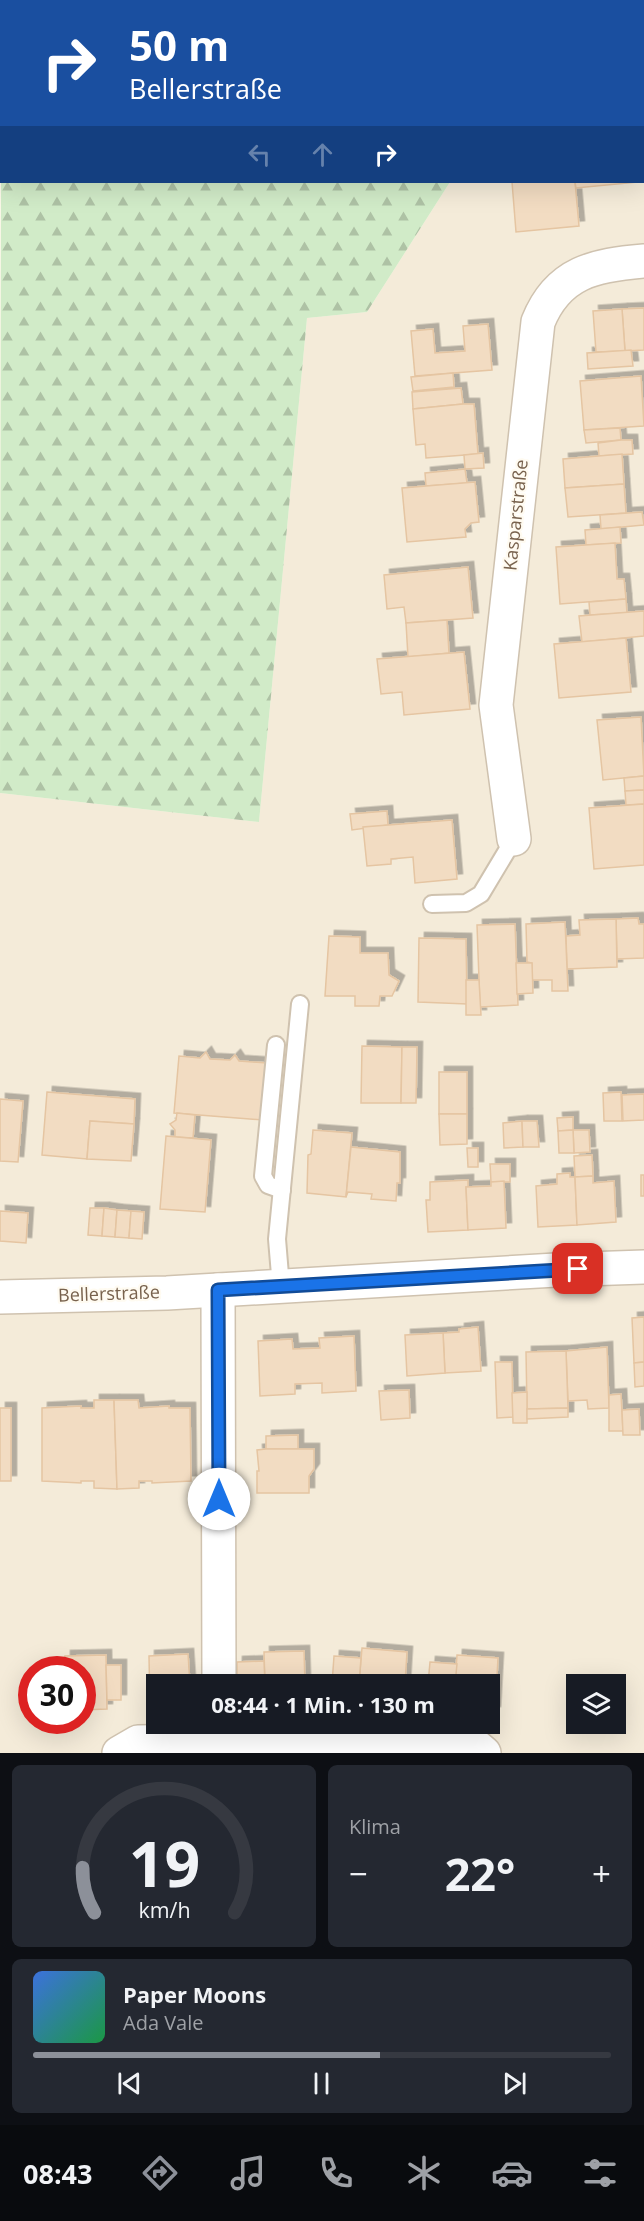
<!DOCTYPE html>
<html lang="de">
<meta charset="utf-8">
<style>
:root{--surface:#171b24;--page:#242831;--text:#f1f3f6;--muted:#9ea1a6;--line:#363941;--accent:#8c9099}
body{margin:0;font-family:"Open Sans",sans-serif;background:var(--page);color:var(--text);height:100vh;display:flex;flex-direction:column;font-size:22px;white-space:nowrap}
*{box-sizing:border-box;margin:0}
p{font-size:20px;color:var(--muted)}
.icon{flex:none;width:33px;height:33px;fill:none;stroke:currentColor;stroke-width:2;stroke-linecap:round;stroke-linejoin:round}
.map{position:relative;height:1753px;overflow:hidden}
.details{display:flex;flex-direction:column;gap:12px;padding:12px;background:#0d0f14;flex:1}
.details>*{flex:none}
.guide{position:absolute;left:0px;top:0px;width:645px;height:183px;box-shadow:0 6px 24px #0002;background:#1a4fa0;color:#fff;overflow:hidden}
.controls{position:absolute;left:566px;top:1674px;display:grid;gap:12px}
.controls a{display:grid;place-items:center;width:60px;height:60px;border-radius:0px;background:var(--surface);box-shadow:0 6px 24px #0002;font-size:30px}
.speed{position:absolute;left:18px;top:1656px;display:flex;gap:12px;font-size:30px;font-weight:700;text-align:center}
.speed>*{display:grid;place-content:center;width:78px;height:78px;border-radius:50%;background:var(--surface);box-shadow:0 6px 24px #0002;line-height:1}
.speed .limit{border:9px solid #d22;background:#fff;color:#111}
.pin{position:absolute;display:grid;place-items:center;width:51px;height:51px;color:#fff;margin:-26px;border-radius:12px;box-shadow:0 3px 9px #0006}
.me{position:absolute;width:66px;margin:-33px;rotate:0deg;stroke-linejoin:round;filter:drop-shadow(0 0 4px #0008)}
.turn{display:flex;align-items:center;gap:21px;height:126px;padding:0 30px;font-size:27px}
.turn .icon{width:78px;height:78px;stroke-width:2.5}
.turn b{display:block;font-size:42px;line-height:51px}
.lanes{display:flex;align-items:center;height:57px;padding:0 30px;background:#0003;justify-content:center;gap:30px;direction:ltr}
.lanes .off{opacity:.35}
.big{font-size:45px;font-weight:700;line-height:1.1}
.details .widget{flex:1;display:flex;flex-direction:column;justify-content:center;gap:9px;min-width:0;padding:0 21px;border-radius:9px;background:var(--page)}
.details .dial{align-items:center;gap:0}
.dial svg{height:156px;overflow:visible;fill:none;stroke:var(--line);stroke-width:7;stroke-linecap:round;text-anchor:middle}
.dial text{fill:var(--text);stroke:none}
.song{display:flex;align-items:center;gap:18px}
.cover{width:72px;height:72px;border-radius:9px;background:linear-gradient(135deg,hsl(220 70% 55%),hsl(140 70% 35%))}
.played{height:6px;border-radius:3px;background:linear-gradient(90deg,var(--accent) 60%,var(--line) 60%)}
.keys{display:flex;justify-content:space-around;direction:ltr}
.heat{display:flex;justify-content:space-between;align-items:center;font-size:33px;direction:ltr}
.details .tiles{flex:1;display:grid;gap:12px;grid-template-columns:1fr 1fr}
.widget:last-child{grid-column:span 2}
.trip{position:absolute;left:146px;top:1674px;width:354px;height:60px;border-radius:0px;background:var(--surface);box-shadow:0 6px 24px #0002;font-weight:700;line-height:60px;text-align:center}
.tab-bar{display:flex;height:96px;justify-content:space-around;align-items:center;background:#090b0e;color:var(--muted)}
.tab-bar .icon{width:42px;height:42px}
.tab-bar .selected{color:var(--accent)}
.tab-bar b{font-size:27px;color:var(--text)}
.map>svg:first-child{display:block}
</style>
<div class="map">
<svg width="644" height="1753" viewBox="0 0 644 1753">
<defs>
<pattern id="forest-firs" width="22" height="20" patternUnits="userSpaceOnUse" patternTransform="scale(1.5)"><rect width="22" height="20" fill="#d1ebc8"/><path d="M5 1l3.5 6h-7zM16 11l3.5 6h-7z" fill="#aec2a5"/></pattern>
<filter id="shadow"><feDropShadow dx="5.5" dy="-5.5" stdDeviation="0" flood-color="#0004"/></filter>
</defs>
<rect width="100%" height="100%" fill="#fdf8ea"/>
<path fill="#f4ebd9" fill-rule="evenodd" d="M644 24V1753H0V793L259 822 307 318 367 312 450 182H644ZM32 1670H82V1720H32ZM156 1684H489V1724H156ZM576 1684H615V1724H576Z"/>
<g fill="url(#forest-firs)">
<polygon points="139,0 525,0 528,1 138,1"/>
<polygon points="1,145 2,182 450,182 367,312 307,318 259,822 0,793"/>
</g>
<g fill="#f2dcc2" stroke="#e5c5a2" stroke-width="1.5" filter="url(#shadow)">
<polygon points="512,182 575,182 579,226 516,232"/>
<polygon points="575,182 638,182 576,188"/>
<polygon points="644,308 644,350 625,351 622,309"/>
<polygon points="622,309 625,351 596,352 593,311"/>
<polygon points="488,324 492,370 415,376 411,331 433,329 435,353 465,351 463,326"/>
<polygon points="631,350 633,366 588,369 587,353"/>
<polygon points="453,373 454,387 413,391 411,377"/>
<polygon points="641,376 644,426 584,430 580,381"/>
<polygon points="461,388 463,404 413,409 412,392"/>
<polygon points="463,404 474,404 478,454 426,458 425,444 416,445 413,409"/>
<polygon points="620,428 621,440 586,443 584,430"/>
<polygon points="621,440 632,440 633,454 599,456 598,443"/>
<polygon points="483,453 484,468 465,469 464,455"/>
<polygon points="622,454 624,484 565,488 563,459"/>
<polygon points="465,469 467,483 426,486 425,473"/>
<polygon points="475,482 479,522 471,523 465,529 466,537 407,542 402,488"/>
<polygon points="624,484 626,513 568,517 565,488"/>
<polygon points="642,512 644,525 601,529 600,515"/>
<polygon points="620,527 621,543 586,545 585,530"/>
<polygon points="615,543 617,579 624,579 626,599 560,604 556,547"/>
<polygon points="468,567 473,618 406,623 404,607 387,609 384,575"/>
<polygon points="626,599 627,613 590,615 589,602"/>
<polygon points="644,611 644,636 582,642 579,616"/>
<polygon points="447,620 449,653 408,657 406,623"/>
<polygon points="626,638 631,692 559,698 554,644"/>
<polygon points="464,652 470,709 404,715 402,692 381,694 377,659"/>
<polygon points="641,717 644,776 603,780 597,720"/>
<polygon points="644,776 644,790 625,791 624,778"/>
<polygon points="644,790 644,804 626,805 625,791"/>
<polygon points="644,804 644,865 594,869 589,808"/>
<polygon points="387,811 388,825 352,830 350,814"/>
<polygon points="452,820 457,879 415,883 413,857 391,859 391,864 367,866 363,827"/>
<polygon points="638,918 639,924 644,924 644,958 617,959 616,919"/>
<polygon points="616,919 617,967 567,969 566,936 580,935 579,920"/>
<polygon points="565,922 568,991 552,991 552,980 532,980 532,963 527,962 526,924"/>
<polygon points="515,924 518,1005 480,1007 477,925"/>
<polygon points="329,936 360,937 360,953 388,953 389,975 399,981 392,996 380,996 379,1006 355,1006 355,996 325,996"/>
<polygon points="419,938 466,939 467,1004 418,1002"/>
<polygon points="516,963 532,963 533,993 517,994"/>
<polygon points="466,980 479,980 481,1015 466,1015"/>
<polygon points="362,1046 402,1047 401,1103 361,1103"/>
<polygon points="402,1047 417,1047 416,1103 401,1103"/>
<polygon points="206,1052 210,1059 230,1060 235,1055 239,1061 267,1063 263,1120 174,1113 179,1056 200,1058"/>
<rect x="439" y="1072" width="28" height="42"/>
<polygon points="47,1092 135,1099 134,1124 90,1121 87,1159 42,1155"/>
<polygon points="621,1092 622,1121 604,1121 603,1093"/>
<polygon points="644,1094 644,1120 623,1121 622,1095"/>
<polygon points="0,1099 23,1101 18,1162 0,1161"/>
<polygon points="177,1113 195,1115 193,1138 175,1137 175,1130 170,1124 176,1120"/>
<polygon points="439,1114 467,1114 467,1144 440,1145"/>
<polygon points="573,1117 573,1130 558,1131 557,1118"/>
<polygon points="90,1121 134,1124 131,1161 87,1159"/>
<polygon points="522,1121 523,1147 504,1148 503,1123"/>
<polygon points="522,1121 537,1121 539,1147 523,1147"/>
<polygon points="313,1130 352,1133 346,1197 307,1193 308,1155 311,1154"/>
<polygon points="573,1130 589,1130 590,1152 574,1153"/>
<polygon points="573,1130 574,1153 559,1153 558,1131"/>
<polygon points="166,1136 211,1140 205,1212 160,1209"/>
<polygon points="351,1147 400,1152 400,1183 397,1183 396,1201 371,1199 372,1194 348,1192 346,1197"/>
<polygon points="467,1148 478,1148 478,1167 468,1167"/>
<polygon points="592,1155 593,1176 575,1177 574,1156"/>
<polygon points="490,1164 510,1164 510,1182 491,1182"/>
<polygon points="570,1173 570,1177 575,1177 577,1225 538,1227 536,1186 557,1184 557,1174"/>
<rect x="641" y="1175" width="3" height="21"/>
<polygon points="593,1176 593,1183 614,1181 616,1222 577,1225 575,1177"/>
<polygon points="468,1180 468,1187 466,1187 468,1230 428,1232 426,1200 430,1200 430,1182"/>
<polygon points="504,1181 506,1228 468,1230 466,1187 491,1186 491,1182"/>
<polygon points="90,1208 104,1208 102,1236 88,1235"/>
<polygon points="104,1208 117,1210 115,1237 102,1236"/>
<polygon points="117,1210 131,1211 129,1238 115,1237"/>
<polygon points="0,1211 28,1213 26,1243 0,1241"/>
<polygon points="131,1211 144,1212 142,1239 129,1238"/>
<polygon points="644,1317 644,1362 634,1363 632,1318"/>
<polygon points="478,1327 481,1371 445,1373 443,1333 459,1332 459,1329"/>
<polygon points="443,1333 445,1373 407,1376 405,1335"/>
<polygon points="354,1336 356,1391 322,1393 322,1383 295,1384 295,1394 260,1396 258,1341 292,1339 293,1349 320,1348 319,1338"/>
<polygon points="607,1347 609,1408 588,1409 587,1400 568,1401 566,1351"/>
<polygon points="566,1351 568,1408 527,1409 526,1352"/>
<polygon points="495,1362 512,1362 513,1417 497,1418"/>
<polygon points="644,1362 644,1386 635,1387 634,1363"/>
<polygon points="409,1390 410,1418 381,1420 379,1391"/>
<polygon points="527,1392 527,1423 513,1423 512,1393"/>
<polygon points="621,1394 623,1431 609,1431 609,1395"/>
<polygon points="94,1400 114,1400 117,1489 94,1488 94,1481 81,1481 81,1483 42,1481 42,1408 81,1406 81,1408 94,1408"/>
<polygon points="114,1400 138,1400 139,1408 169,1406 169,1408 190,1408 191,1481 152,1483 152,1481 139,1481 139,1488 117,1489"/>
<rect x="0" y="1408" width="11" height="73"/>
<polygon points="568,1408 568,1417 527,1419 527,1409"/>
<polygon points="639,1409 640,1435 623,1435 622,1410"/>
<polygon points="298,1435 298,1449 266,1449 266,1436"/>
<polygon points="266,1449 314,1449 314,1469 309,1476 309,1493 257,1493 257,1471 259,1471 257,1450"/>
<polygon points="362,1648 407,1652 405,1684 359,1684"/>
<polygon points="304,1651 305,1684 265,1684 264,1652"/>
<polygon points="188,1654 190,1684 156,1684 156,1709 150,1709 149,1656"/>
<polygon points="106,1655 107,1709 82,1710 82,1670 65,1670 65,1656"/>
<polygon points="457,1655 498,1658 495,1712 489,1712 489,1684 455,1684"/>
<polygon points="334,1656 361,1658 359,1684 332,1684"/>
<polygon points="264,1661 265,1684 237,1684 237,1662"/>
<polygon points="430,1662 457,1664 455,1684 428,1684"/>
<polygon points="106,1665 121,1665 121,1700 107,1700"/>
</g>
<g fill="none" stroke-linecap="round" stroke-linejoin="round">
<g stroke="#cfc2af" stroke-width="20">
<g id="service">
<polyline points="432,904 466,903 481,894 514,839"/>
<polyline points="276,1045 263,1176 268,1185 282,1190"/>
<polyline points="281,1287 277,1239 300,1004"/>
</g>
</g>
<g stroke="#cfc2af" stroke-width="36">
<g id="minor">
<path d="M514 839 496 705 538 322C558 272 595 265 644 261"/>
<polyline points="218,1290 219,1684"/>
<polyline points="0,1297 167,1293 556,1270 644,1267"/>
<polyline points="119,1753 138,1742 313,1739 378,1744 477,1747 484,1753"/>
</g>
</g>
<g stroke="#cfc2af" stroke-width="36">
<g id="tertiary">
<polyline points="115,2 116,0"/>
<polyline points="0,120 2,119"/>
</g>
</g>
<use href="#service" stroke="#fff" stroke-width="16"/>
<use href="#minor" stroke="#fff" stroke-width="33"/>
<use href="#tertiary" stroke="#fff" stroke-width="33"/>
</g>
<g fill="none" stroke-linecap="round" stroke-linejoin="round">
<g stroke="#114b97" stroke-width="15">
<polyline id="route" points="219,1499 218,1290 578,1269"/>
</g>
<use href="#route" stroke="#1a73e8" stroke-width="10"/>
</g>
<g text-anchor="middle" stroke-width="4.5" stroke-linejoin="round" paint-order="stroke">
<g font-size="18" fill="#78624d" stroke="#fffbf1">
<text transform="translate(516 515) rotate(-84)" y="6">Kasparstraße</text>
<text transform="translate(109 1294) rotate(-2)" y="6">Bellerstraße</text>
</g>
</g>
</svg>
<div class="controls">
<a><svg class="icon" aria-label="layers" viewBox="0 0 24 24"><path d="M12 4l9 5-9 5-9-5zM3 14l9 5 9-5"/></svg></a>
</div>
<div class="speed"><div class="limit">30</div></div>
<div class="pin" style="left:578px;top:1269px;background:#d93025"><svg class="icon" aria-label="arrive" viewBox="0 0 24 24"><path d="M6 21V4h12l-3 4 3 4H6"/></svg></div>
<svg class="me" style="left:219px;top:1499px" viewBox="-20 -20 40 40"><circle r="19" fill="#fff"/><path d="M0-13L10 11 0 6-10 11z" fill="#1a73e8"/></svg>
<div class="trip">08:44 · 1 Min. · 130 m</div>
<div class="guide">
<div class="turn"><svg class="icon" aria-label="right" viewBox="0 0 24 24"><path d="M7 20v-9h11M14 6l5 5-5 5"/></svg><div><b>50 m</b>Bellerstraße</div></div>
<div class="lanes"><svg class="icon off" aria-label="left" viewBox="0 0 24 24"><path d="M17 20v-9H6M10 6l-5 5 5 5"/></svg><svg class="icon off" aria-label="ahead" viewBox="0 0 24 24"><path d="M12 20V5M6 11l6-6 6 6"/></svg><svg class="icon" aria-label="right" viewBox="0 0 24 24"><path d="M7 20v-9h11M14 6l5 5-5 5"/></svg></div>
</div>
</div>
<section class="details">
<div class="tiles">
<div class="widget dial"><svg viewBox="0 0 100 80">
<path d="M14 69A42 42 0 1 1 86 69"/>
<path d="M14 69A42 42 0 0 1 8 46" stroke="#8c9099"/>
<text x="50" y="56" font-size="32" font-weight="700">19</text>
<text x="50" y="72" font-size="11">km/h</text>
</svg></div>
<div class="widget"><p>Klima</p>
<div class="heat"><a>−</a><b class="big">22°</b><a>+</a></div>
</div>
<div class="widget">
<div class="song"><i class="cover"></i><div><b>Paper Moons</b><p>Ada Vale</p></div></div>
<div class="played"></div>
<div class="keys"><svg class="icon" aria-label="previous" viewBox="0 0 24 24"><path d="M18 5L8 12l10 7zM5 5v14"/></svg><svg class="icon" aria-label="pause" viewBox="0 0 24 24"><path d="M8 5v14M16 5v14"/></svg><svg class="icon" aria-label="next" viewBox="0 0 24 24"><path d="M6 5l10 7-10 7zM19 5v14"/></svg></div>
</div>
</div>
</section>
<nav class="tab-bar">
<b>08:43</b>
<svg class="icon selected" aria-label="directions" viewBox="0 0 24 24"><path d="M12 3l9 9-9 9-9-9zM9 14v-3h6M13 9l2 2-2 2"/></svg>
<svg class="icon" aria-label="music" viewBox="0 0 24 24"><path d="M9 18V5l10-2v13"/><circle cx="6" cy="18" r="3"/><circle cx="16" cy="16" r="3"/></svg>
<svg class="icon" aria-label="phone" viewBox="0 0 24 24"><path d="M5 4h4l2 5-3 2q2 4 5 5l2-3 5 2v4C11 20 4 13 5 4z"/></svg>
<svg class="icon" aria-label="climate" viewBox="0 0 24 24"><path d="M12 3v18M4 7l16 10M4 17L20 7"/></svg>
<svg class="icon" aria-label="car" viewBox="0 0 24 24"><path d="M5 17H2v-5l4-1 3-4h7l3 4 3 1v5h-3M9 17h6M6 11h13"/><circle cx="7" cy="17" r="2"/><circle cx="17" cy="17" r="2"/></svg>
<svg class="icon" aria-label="filters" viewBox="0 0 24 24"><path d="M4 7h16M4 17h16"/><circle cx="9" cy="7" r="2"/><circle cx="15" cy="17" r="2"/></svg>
</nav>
